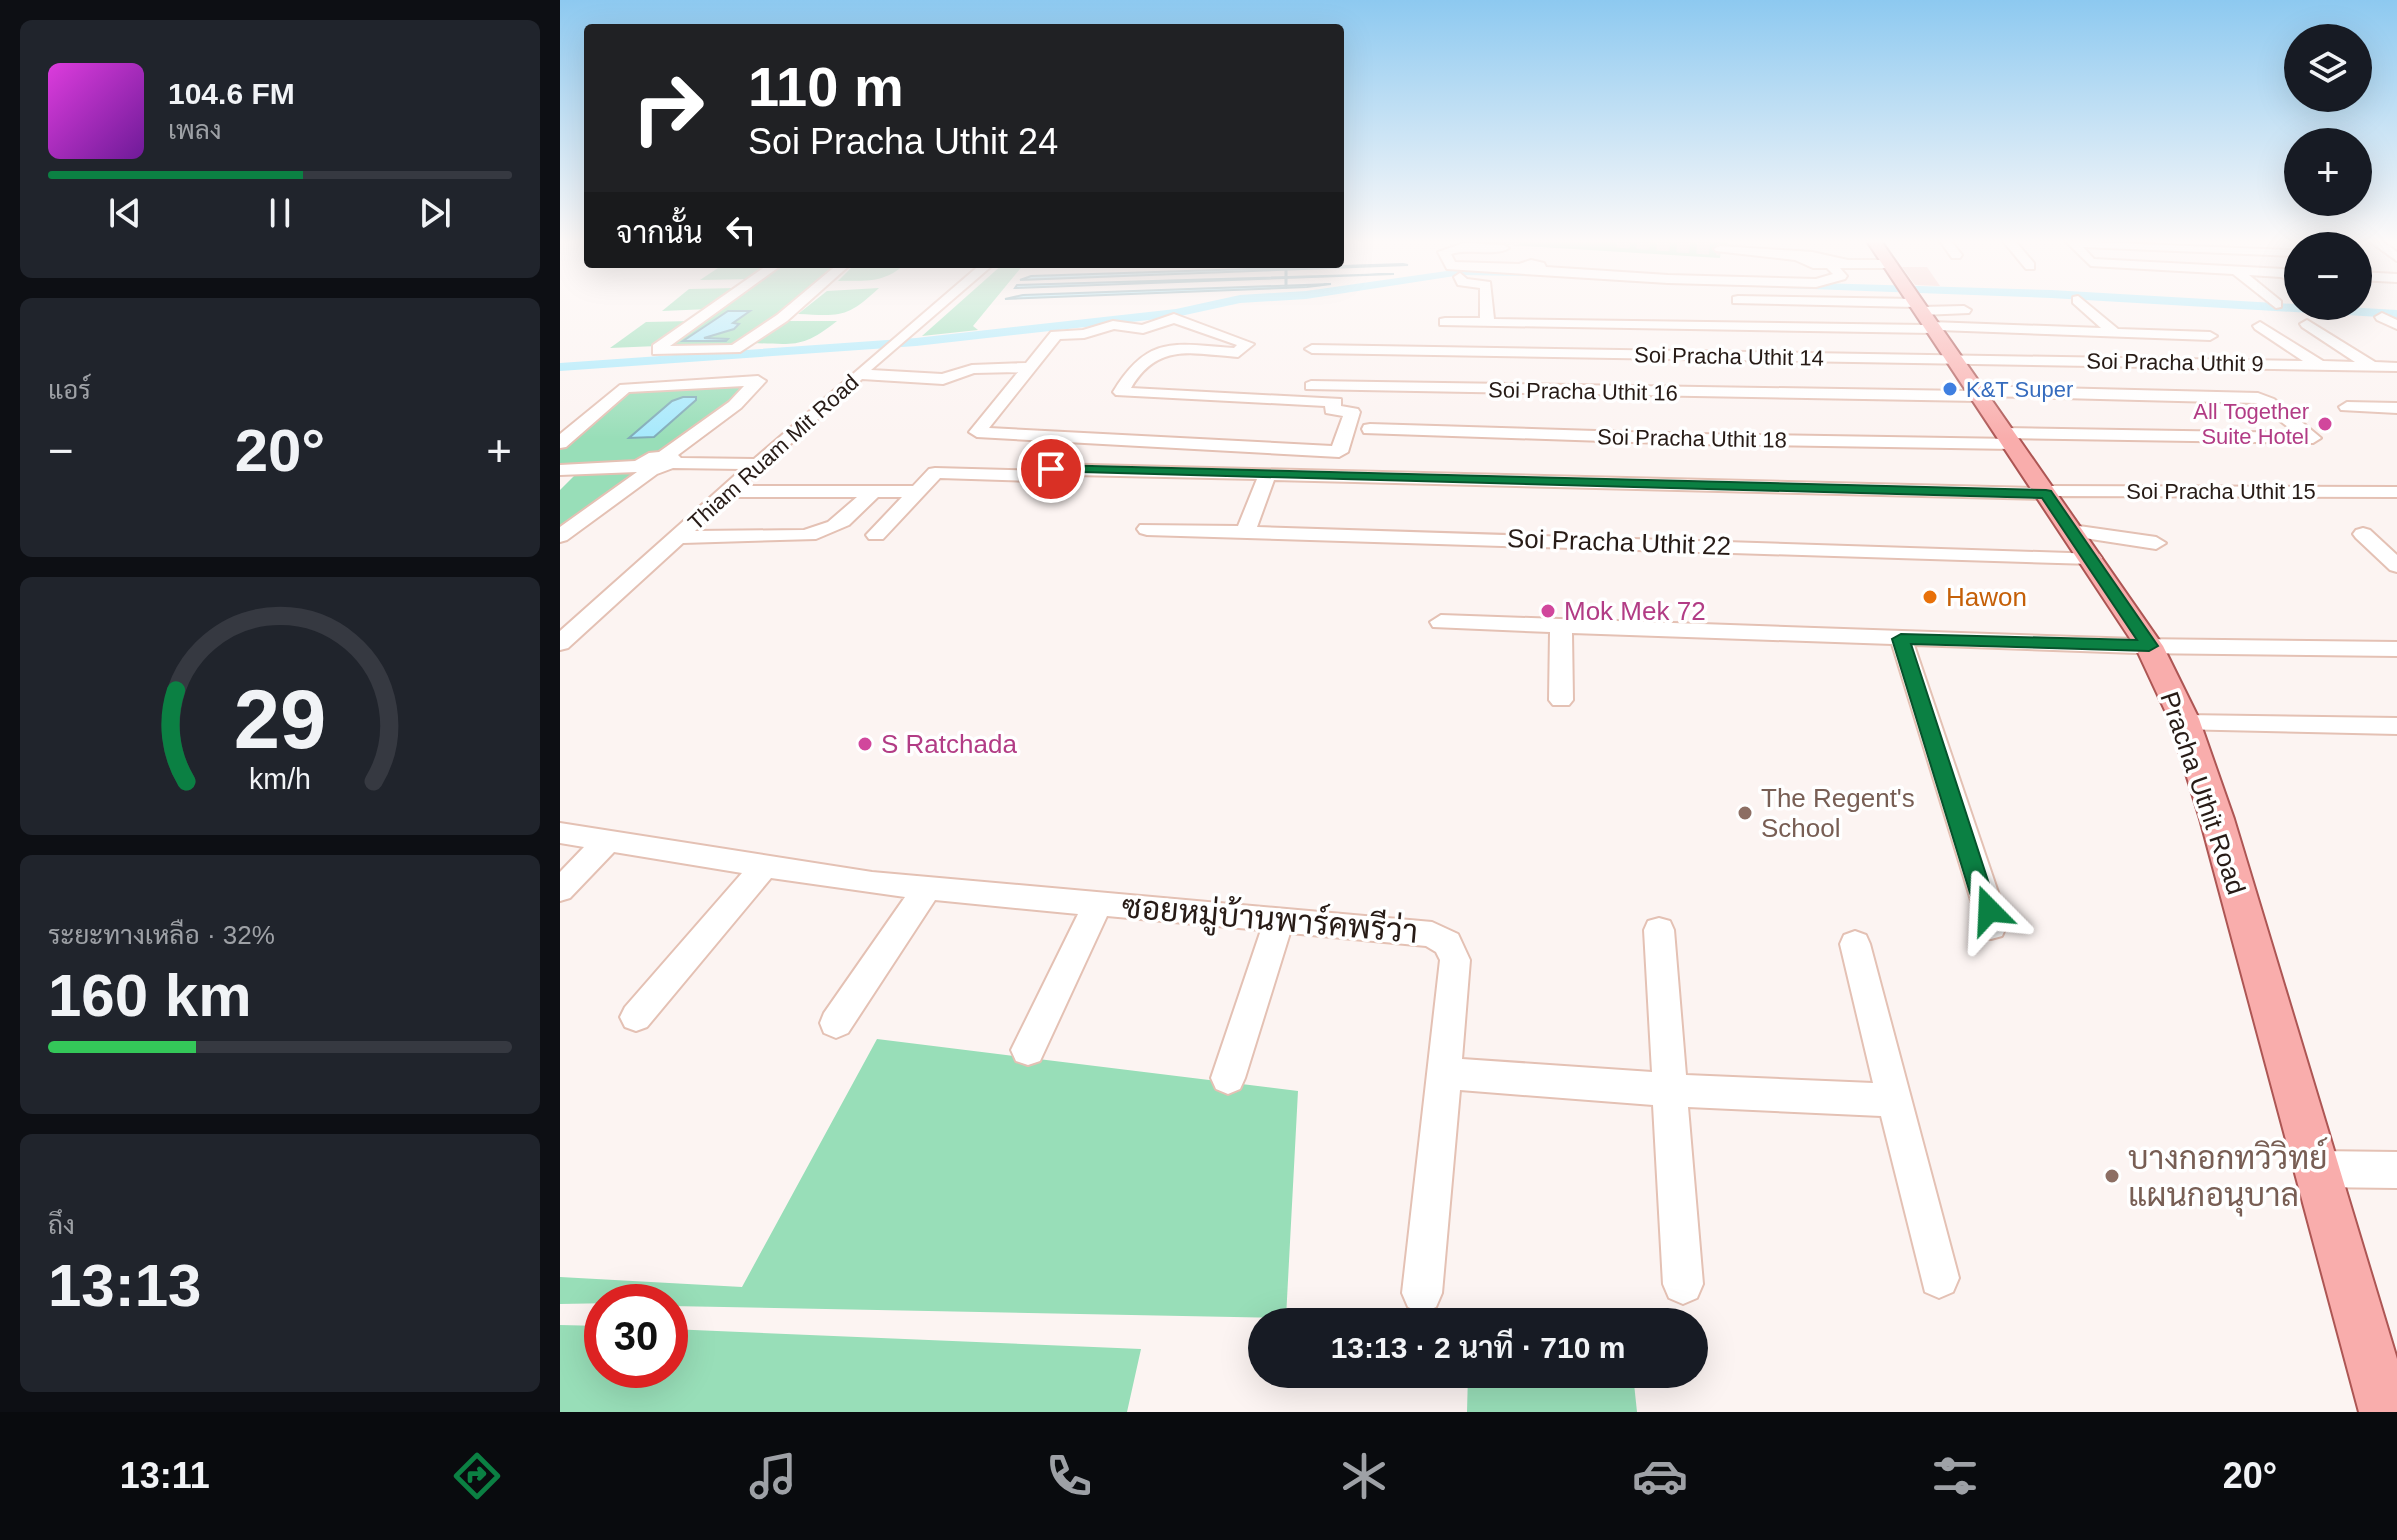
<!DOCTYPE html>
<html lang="th">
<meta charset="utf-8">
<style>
:root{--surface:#171b24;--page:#20242c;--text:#f1f3f6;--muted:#9ea1a6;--line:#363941;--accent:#0b8043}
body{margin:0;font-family:Arial,Sarabun,sans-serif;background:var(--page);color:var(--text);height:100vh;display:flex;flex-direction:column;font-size:30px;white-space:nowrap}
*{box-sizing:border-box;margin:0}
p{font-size:26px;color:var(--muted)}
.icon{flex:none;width:44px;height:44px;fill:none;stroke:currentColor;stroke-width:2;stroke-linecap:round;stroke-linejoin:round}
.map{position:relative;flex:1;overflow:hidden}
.details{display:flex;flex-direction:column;gap:20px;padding:20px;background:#0d0f14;width:560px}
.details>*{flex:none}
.banner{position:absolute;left:24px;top:24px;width:760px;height:244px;border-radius:8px;box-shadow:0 8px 32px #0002;background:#202124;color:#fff;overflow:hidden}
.tools{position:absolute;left:1724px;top:24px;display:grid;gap:16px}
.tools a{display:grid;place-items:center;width:88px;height:88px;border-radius:50%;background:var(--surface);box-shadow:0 8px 32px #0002;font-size:40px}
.speed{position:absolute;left:24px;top:1284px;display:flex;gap:16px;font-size:40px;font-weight:700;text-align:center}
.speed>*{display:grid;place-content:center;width:104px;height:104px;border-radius:50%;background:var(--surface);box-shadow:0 8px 32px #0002;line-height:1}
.speed .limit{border:12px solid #d22;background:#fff;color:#111}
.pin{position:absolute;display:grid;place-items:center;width:68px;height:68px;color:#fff;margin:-34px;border:4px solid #fff;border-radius:50%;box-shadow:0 2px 8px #0007}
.me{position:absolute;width:88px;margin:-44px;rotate:339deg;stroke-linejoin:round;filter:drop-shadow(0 0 6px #0008)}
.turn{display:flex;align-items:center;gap:28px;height:168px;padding:0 32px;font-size:36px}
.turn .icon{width:104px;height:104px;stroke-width:2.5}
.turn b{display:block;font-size:56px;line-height:68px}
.then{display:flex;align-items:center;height:76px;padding:0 32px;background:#0003;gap:16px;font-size:30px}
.big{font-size:60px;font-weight:600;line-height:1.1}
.details .card{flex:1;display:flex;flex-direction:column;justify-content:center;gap:12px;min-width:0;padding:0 28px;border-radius:12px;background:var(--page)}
.details .dial{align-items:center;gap:0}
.dial svg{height:208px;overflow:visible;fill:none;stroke:var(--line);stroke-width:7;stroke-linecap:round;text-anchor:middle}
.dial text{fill:var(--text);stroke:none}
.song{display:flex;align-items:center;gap:24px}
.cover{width:96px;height:96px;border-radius:12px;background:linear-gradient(135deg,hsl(300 70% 55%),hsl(280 70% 35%))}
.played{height:8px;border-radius:4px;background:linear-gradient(90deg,var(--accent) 55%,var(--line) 55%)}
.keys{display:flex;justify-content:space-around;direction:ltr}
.heat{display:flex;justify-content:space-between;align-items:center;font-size:44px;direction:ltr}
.charge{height:12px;border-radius:6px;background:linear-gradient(90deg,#34c759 32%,var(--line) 0)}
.trip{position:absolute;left:688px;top:1308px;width:460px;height:80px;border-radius:40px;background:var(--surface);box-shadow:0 8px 32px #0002;font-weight:600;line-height:80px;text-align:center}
.tab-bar{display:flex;height:128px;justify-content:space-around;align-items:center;background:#090b0e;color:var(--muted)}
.tab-bar .icon{width:56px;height:56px}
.tab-bar .selected{color:var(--accent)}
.tab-bar b{font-size:36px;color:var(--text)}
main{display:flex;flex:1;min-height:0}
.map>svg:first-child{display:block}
</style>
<main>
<section class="details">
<div class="card">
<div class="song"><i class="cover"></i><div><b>104.6 FM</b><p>เพลง</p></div></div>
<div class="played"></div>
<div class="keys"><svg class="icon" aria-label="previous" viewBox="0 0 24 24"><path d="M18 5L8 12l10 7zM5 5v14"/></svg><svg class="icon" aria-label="pause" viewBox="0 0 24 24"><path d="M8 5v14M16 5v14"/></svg><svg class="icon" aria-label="next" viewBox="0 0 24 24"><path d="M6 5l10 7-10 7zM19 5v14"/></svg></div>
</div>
<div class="card"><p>แอร์</p>
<div class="heat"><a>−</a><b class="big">20°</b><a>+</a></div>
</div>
<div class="card dial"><svg viewBox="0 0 100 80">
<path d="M14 69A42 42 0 1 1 86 69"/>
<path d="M14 69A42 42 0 0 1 10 34" stroke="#0b8043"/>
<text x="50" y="56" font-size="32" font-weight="700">29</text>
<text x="50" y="72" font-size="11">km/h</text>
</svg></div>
<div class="card"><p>ระยะทางเหลือ · 32%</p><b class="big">160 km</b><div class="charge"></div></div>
<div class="card"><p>ถึง</p><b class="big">13:13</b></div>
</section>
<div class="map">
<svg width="1837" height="1412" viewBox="0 0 1837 1412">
<rect width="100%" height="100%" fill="#fcf4f2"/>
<g fill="#98deb8">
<polygon points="884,241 1144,241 1169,243 1161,250 1160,258"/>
<polygon points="164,264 212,264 190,279 140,280"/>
<polygon points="220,264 280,264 248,293 178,345 103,349"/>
<path d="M295 264H345C323 284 306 280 278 281Z"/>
<polygon points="443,264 464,264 413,326 418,330 362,336"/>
<polygon points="177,288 149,309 102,311 129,289"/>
<path d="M319 288C287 318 281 316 238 314L267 291Z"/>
<polygon points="132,321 97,346 50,348 86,322"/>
<path d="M221 321H277C242 349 234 344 191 343Z"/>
<polygon points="190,384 108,453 75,464 0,468 0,446 67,391"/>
<polygon points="61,472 77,472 0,529 0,490 15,475"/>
<polygon points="317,1039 738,1091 726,1318 110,1306 110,1302 0,1304 0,1277 182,1287"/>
<polygon points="1068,1311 1069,1322 910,1322 910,1314"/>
<polygon points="0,1325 42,1326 42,1370 110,1370 110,1329 581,1349 567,1412 0,1412"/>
<polygon points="908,1374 1073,1374 1077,1412 907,1412"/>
</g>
<g fill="#a6e9fc" stroke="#80abb7" stroke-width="2">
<polygon points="843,264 848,265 460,280 471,276"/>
<polygon points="834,274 455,288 457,285"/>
<polygon points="771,284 747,287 445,299 463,295"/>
<polygon points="168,311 190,311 173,323 179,324 174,329 144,338 168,339 166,341 123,341"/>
<polygon points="123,397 136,397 136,400 94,437 69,438 112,401"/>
</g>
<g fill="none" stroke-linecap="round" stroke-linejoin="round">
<polyline stroke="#80abb7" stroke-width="3" points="726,264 726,287"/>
<g fill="#a6e9fc" fill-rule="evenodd">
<polygon points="901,269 965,270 971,273 965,276 901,275 746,299 680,303 616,317 356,346 0,371 0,363 356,338 616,309 680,295 746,291"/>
<polygon points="1067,277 1491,290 1837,310 1837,318 1491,298 1063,282 1061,280"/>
</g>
</g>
<polygon fill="#f3cdc9" points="1342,267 1367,267 1380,286 1355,285"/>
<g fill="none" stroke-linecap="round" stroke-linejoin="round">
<g stroke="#dcd3d1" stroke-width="13" stroke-dasharray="13 7" stroke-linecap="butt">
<polyline points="1057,241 1160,249"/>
<polyline points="952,245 953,241"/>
</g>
<g stroke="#e4c1b4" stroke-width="4">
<g id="minor">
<polygon points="1380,241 1391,241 1402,255 1400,258 1392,258"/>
<polygon points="1443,241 1455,241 1474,263 1474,269 1466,269"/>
<polygon points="1505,241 1729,250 1735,254 1733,256 1523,247 1534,259 1723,269 1738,275 1738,283 1721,277 1689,275 1721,301 1721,307 1716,308 1673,274 1531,266"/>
<polygon points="1745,241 1757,241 1761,246 1749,246"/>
<polygon points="1809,241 1822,241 1837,252 1837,261"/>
<path d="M904 243 943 245 949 248C935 257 908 248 891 254L895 262 959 264 971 260 984 263 986 267 1108 275 1256 279 1273 274 1267 268H1253L1235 260 1156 251 1154 249 1160 246 1252 252 1288 260H1329L1335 264 1329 268H1280L1287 276 1285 279 1256 287 1108 283 887 269 878 252Z"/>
<polygon points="209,264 223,264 110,346 172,345 217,315 278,264 291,264 227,321 180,352 93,354 93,345"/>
<path d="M421 264H434L311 370 382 374 412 365 466 363 491 332 523 330 553 321 582 325 614 314 694 344 678 357C633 354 598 342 571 388L781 399V406L798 409 800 412 788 452 779 457 417 437 409 432 458 372 414 373 383 384 302 379 184 486H353L369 469 375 468 484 471 485 465 491 464 1477 488 1484 486 1837 487V497L1493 496 1486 499 714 480 697 527 1539 554 1542 558 1532 564 587 535 580 533 577 529 580 525 678 526 697 479 514 475 513 481 507 482 380 478 323 539H309L306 535 342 497H318L289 525 256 539 123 543 8 648 0 650V631L182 469 113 468 97 474 7 540 0 542V527L77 472 0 475V465L75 461 89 453 99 452 169 402 184 386 69 392 6 447 0 448V434L60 385 198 376 206 381 181 408 118 455 121 458 194 459ZM614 323 677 345 674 348C615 344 588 334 553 392L556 395 765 406 766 413 783 416 772 446 429 428 500 339 524 338 554 329 583 333ZM172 497H297L268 522 244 530 135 531Z"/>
<polygon points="1798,272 1837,274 1837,282 1798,280"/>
<polygon points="900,273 907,279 930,282 934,319 1365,325 1371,322 1541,328 1513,303 1513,297 1518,296 1558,329 1650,332 1657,336 1650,340 1379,330 1373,333 880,325 880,319 885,318 920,318 920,288 898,285 894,277"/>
<polygon points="1178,296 1356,299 1363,303 1356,307 1173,303 1173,297"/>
<polygon points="1404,306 1411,310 1409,313 1361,315 1354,311 1361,307"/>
<polygon points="1775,306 1790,306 1793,309 1786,313"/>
<polygon points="1822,313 1837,320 1837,329 1817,320 1815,317"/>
<polygon points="1747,320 1815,362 1837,363 1837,371 752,353 745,349 752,345 1743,361 1695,329 1693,326 1700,322 1763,361 1795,362 1742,327 1740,324"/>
<polygon points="751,381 1407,391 1415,386 1698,393 1714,399 1761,438 1753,443 1445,438 1437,433 1445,428 1736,433 1696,403 1426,396 1418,401 746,389 746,383"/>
<polygon points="1787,402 1837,403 1837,413 1781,410 1779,407"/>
<polygon points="810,424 1132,434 1453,439 1461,444 1453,449 1132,444 804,433 802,429 804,425"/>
<polygon points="1512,525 1596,537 1606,543 1596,549 1505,535 1502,531"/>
<polygon points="1803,528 1810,530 1837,555 1837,572 1830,570 1796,538 1793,534 1796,530"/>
<polygon points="881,615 1576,639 1837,642 1837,656 1576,653 1354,645 1444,910 1446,927 1442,936 1431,939 1420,936 1414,910 1332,644 1012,633 1013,700 1009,705 993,705 989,700 990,632 873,627 870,622"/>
<polygon points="1625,715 1837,718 1837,734 1616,729 1613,723 1616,717"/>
<polygon points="0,823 312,872 872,922 898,934 910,960 902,1059 1092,1072 1084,930 1088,921 1099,918 1110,921 1114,930 1126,1075 1313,1083 1280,944 1284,935 1295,931 1306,935 1310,944 1399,1278 1393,1292 1379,1298 1365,1292 1321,1116 1128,1107 1143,1284 1137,1298 1123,1304 1109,1298 1103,1284 1093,1105 900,1090 882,1293 876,1307 862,1313 848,1307 842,1293 880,960 876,952 866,946 730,933 685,1078 680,1089 668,1094 656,1089 651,1078 701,930 547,916 480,1061 468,1065 456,1061 451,1050 518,914 375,900 288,1033 276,1038 264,1033 260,1023 264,1013 345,897 211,878 87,1027 76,1031 65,1027 60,1017 65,1007 182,873 54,852 10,898 0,901 0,872 24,847 0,843"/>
<polygon points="1756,1151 1837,1152 1837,1188 1756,1187 1743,1182 1738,1169 1743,1156"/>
</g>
</g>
<g stroke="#ad5654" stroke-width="4">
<polygon id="major" points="1307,241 1321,241 1603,646 1639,719 1674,819 1837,1359 1837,1412 1799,1412 1640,819 1609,719 1575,646"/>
</g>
<use href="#minor" fill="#fff" fill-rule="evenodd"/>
<use href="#major" fill="#f9adac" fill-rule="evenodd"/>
</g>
<linearGradient id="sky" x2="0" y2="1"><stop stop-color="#8dc9f0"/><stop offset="0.55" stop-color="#fefaf9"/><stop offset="1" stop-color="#fefaf9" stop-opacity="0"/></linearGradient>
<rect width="1837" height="439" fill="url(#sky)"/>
<polygon fill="#0b8043" stroke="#07532c" stroke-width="2" points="491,465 1486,490 1491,491 1598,646 1589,651 1351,644 1432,893 1440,910 1437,917 1429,919 1421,917 1410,893 1332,639 1341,634 1577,640 1482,498 486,471 486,466"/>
<circle fill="#3f7fe0" stroke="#fff" stroke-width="3" cx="1390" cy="389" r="8"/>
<g fill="#d1479c" stroke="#fff" stroke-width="3">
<circle cx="1765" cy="424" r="8"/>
<circle cx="988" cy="611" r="8"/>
<circle cx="305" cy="744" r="8"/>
</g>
<circle fill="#e8710a" stroke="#fff" stroke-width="3" cx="1370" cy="597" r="8"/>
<g fill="#8d6e63" stroke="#fff" stroke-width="3">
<circle cx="1185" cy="813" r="8"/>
<circle cx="1552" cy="1176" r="8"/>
</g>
<g text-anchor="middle" stroke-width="7" stroke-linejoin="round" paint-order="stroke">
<g font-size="22" fill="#271b16" stroke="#fff">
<text transform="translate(1169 356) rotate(1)" y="8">Soi Pracha Uthit 14</text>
<text transform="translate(1615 362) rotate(1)" y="8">Soi Pracha Uthit 9</text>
<text transform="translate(1023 391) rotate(1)" y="8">Soi Pracha Uthit 16</text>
<text transform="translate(1132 438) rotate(1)" y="8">Soi Pracha Uthit 18</text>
<text transform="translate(213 452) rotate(-42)" y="8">Thiam Ruam Mit Road</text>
<text x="1661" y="499">Soi Pracha Uthit 15</text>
</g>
<g font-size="22" fill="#366cbe" stroke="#fff" text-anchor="start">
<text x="1406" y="397">K&amp;T Super</text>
</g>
<g font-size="22" fill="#b23c85" stroke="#fff" text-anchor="end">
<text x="1749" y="419">All Together<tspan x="1749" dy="25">Suite Hotel</tspan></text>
</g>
<g font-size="26" fill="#271b16" stroke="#fff">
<text transform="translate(1059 542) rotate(2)" y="9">Soi Pracha Uthit 22</text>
<text transform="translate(1643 793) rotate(71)" y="9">Pracha Uthit Road</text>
</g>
<g font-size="26" fill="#c56008" stroke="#fff" text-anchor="start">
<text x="1386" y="606">Hawon</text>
</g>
<g font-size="26" fill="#b23c85" stroke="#fff" text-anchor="start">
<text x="1004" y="620">Mok Mek 72</text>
<text x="321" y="753">S Ratchada</text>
</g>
<g font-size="26" fill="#785e54" stroke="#fff" text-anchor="start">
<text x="1201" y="807">The Regent's<tspan x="1201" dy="30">School</tspan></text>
</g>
<g font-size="32" fill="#271b16" stroke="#fff">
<text transform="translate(710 919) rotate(5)" y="11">ซอยหมู่บ้านพาร์คพรีว่า</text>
</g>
<g font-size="32" fill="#785e54" stroke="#fff" text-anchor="start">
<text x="1568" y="1169">บางกอกทวิวิทย์<tspan x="1568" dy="37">แผนกอนุบาล</tspan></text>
</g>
</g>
</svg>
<div class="tools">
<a><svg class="icon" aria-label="layers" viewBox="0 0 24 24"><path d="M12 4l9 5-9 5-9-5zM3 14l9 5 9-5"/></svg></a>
<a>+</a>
<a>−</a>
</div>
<div class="speed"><div class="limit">30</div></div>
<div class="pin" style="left:491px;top:469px;background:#d93025"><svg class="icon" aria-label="arrive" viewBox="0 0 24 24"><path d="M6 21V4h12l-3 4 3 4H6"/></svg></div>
<svg class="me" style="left:1429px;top:910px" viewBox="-20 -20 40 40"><path d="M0-17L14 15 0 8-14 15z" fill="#0b8043" stroke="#fff" stroke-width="4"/></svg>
<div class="trip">13:13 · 2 นาที · 710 m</div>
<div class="banner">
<div class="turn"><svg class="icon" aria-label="right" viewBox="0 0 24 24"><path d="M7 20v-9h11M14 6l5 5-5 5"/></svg><div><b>110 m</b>Soi Pracha Uthit 24</div></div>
<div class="then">จากนั้น<svg class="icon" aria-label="left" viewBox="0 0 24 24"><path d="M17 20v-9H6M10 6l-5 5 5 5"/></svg></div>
</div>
</div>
</main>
<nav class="tab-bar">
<b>13:11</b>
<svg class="icon selected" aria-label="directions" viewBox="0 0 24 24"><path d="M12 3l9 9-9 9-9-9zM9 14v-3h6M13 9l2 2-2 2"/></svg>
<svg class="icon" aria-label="music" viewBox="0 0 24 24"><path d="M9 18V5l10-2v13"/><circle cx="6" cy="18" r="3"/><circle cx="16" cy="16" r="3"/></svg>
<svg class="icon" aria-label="phone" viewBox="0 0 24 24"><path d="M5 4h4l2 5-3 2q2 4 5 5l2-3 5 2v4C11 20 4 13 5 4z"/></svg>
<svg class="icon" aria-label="climate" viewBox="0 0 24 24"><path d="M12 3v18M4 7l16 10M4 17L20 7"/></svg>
<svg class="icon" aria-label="car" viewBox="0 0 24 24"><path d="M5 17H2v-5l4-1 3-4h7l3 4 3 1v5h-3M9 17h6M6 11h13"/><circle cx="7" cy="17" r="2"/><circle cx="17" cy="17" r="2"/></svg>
<svg class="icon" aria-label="filters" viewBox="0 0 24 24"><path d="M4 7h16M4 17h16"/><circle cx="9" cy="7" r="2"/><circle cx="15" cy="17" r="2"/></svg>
<b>20°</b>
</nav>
